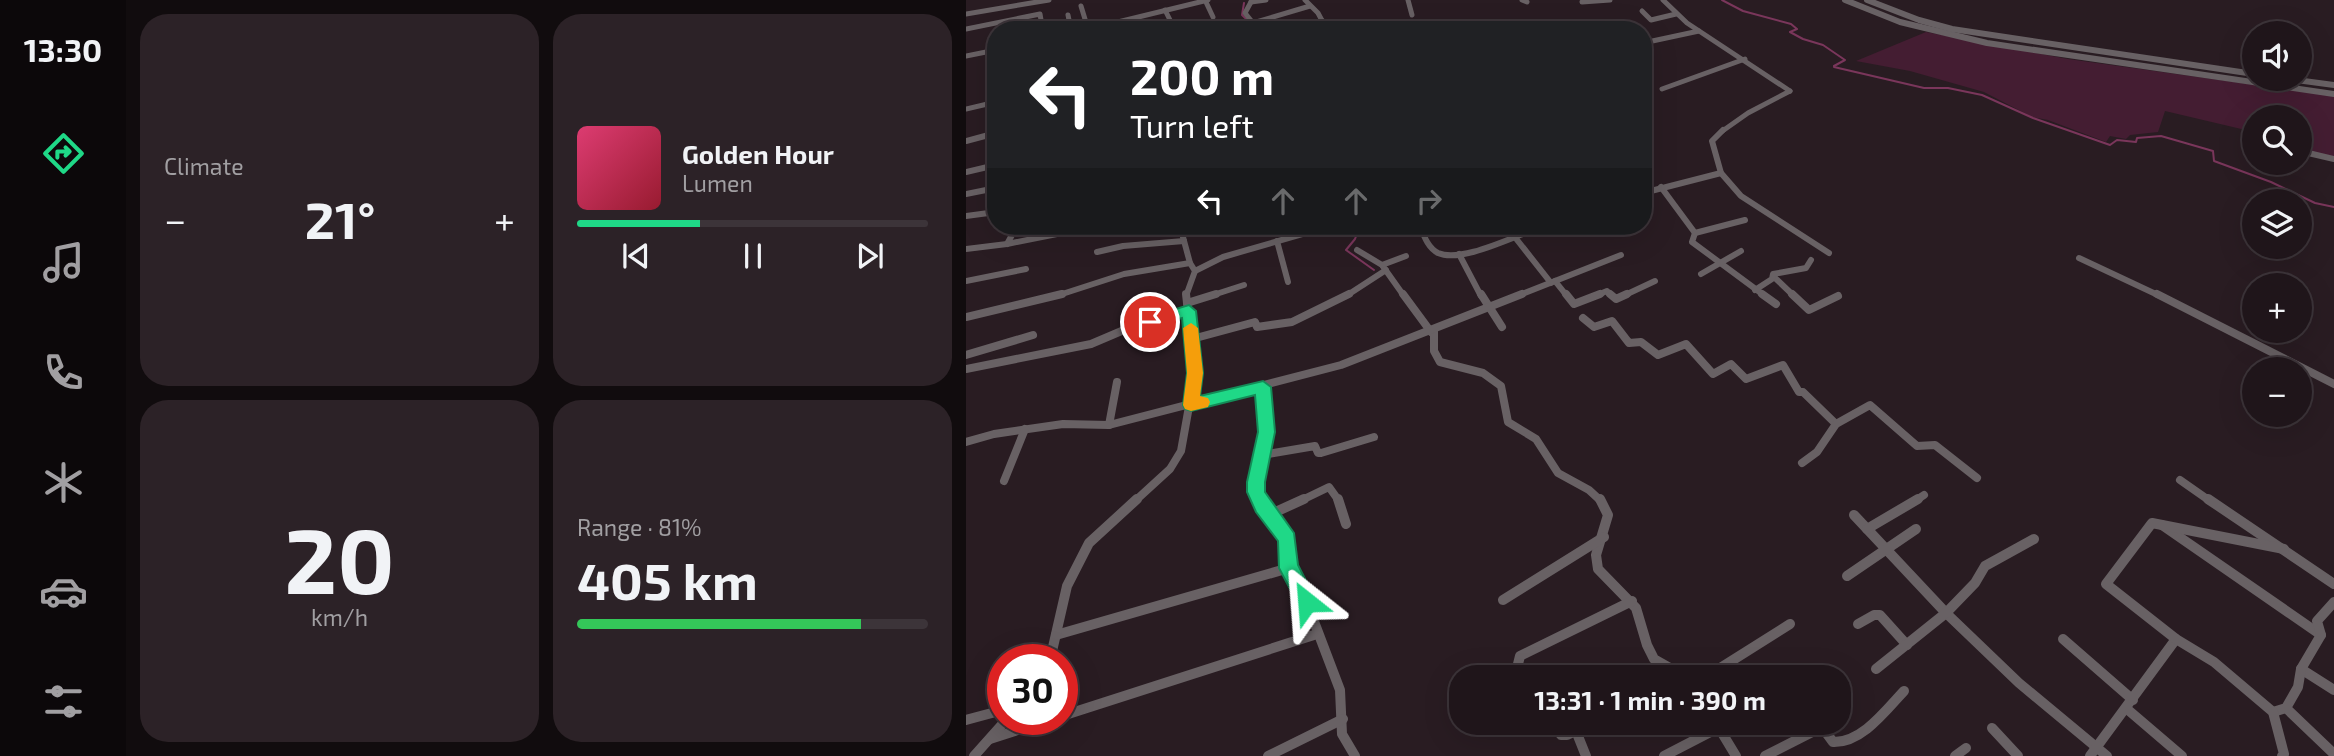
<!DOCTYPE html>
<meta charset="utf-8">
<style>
:root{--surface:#1f151a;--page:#2c2227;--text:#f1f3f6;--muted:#a19fa2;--line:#3c3439;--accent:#1fd887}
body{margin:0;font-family:"Exo 2",sans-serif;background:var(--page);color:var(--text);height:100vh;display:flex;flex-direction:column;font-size:26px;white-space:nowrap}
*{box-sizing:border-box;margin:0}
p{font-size:23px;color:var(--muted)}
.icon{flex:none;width:38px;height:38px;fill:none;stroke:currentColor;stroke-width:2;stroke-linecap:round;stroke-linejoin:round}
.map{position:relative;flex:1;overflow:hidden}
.sheet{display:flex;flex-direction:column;gap:14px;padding:14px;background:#110c0e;width:840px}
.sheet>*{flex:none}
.guide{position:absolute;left:21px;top:21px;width:665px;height:214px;border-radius:28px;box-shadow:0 7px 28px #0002,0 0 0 2px var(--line);background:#202124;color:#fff;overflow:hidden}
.tools{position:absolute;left:1276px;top:21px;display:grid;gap:14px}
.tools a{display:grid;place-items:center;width:70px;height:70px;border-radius:50%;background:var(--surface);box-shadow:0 7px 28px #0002,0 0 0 2px var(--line);font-size:35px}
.speed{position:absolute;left:21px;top:644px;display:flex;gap:14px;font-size:35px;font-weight:700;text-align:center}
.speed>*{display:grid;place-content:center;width:91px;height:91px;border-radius:50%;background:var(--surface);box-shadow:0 7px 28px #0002,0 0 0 2px var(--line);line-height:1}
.speed .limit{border:10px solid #d22;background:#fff;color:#111}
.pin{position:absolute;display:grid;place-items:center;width:60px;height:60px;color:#fff;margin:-30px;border:4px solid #fff;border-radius:50%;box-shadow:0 2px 7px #0007}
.me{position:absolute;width:77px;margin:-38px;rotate:332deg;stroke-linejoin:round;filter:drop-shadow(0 0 5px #0008)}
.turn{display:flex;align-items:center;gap:24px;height:147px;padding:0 28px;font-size:32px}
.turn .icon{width:91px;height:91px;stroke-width:2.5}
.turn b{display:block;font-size:49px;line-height:60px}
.lanes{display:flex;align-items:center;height:66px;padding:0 28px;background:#0003;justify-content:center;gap:35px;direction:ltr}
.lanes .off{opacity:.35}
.big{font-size:52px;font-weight:700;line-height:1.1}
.sheet .card{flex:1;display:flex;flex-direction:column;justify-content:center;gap:10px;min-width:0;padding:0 24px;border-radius:28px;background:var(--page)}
.sheet .dial{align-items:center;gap:0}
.dial b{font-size:91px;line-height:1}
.song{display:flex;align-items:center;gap:21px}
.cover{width:84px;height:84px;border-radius:10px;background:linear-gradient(135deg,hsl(340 70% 55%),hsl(350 70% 35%))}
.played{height:7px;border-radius:4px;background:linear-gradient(90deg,var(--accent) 35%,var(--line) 35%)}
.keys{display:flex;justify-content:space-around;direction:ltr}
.heat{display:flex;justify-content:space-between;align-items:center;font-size:38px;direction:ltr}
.charge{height:10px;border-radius:5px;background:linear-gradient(90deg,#34c759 81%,var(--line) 0)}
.sheet .tiles{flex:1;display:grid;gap:14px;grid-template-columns:repeat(2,1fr)}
.trip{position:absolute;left:483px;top:665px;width:402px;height:70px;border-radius:28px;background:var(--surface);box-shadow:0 7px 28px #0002,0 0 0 2px var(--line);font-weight:700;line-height:70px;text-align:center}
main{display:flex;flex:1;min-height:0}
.tabs{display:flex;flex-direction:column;width:126px;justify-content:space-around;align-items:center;background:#0c080a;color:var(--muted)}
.tabs .icon{width:49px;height:49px}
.tabs .on{color:var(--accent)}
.tabs b{font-size:32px;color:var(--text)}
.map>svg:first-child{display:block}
</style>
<main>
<nav class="tabs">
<b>13:30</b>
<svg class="icon on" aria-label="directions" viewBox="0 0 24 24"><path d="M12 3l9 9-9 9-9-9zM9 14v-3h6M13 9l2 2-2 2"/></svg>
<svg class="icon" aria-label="music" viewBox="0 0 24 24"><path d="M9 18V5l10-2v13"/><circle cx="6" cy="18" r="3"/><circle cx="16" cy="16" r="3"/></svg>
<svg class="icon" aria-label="phone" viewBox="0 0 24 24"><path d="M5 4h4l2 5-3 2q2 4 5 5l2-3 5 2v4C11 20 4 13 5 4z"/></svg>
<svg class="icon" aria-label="climate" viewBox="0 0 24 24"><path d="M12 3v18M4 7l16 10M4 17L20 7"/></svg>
<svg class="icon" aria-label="car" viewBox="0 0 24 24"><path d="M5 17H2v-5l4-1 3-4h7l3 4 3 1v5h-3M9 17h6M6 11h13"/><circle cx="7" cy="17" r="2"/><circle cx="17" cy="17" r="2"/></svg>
<svg class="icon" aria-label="filters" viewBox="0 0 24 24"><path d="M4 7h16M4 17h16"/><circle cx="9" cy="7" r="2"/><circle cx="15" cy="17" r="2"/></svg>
</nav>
<section class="sheet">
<div class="tiles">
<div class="card"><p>Climate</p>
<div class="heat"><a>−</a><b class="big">21°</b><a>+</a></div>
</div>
<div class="card">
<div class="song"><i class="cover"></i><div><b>Golden Hour</b><p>Lumen</p></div></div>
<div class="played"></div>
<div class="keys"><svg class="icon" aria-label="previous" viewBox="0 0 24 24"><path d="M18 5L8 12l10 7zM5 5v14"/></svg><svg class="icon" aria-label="pause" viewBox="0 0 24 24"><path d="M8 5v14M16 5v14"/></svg><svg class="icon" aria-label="next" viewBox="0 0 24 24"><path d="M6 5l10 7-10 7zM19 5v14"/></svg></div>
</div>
<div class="card dial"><b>20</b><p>km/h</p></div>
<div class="card"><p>Range · 81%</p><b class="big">405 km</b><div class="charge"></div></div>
</div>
</section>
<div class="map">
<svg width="1368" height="756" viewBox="0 0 1368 756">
<rect width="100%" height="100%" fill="#291c22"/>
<polygon fill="#441d32" points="960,32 1102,59 1368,96 1368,159 1334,151 1334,117 1288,117 1288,132 1199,111 1192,132 1164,135 1160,139 1144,136 1140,142 1082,120 1066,117 1018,92 944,71 890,61"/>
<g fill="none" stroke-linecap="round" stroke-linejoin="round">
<g stroke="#7a365b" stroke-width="2">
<polyline points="756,0 777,11 825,24 831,29 824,32 837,39 857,45 879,60 868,66"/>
<polyline points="278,3 276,15 292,30"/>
<polyline points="868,67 958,88 982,88 1016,95 1067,118 1144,145 1151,140 1170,142 1171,138 1195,136 1247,151 1248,161 1305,182 1349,203 1368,207"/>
<polyline points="394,226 389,239 380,250 408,270"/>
</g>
<g stroke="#686164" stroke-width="5">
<polyline points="239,0 247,17"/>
<polyline points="339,0 352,13 361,30"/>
<polyline points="442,0 446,15"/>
<polyline points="556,0 561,2"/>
<polyline points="697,0 721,23 824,91"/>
<polyline points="285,2 279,13 287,23 344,6"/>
<polyline points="285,2 300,0"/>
<polyline points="616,2 644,0"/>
<polyline points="115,6 122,29"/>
<polyline points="199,10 209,30"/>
<polyline points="676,11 685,20 710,14"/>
<polyline points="0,14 83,0"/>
<polyline points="102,15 105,30"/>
<polyline points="0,29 74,14 76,26"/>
<polyline points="119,30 242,0"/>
<polyline points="190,30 190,27 206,24"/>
<polyline points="324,30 357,21"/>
<polyline points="677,43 733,31"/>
<polyline points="0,56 30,50"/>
<polyline points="696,89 779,59"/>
<polyline points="22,103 27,84"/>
<polyline points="0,109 30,102"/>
<polyline points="755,132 782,113 824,91"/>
</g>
<g stroke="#686164" stroke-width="6">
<polyline points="757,130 746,141 755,173 775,196 863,253"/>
<polyline points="0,141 30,133"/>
<polyline points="1338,152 1368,159"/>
<polyline points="0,172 30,165"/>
<polyline points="695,187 729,233"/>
<polyline points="677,193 755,173"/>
<polyline points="0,194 30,188"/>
<polyline points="0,216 30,212"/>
<polyline points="214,226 224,263 229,271 220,296"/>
<path d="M454 226C458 236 462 248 472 253 497 264 553 233 579 226"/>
<polyline points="729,233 726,242 799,296"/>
<polyline points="729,233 779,220"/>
<polyline points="548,236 585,283"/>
<polyline points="311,241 322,282"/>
<polyline points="41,244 51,226"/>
<polyline points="0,249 41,244 131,226"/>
<polyline points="391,250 416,265 438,296"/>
<polyline points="131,252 157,246 218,241"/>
<polyline points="493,254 515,296"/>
<polyline points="1113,258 1194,296"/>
<polyline points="416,265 440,256"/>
<polyline points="229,271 257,257 364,226"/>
<polyline points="735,274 775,251"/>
<polyline points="807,276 828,296"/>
<polyline points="0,281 60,269"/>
<polyline points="589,281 601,296"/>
<polyline points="789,290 806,279 807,274 840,268 845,260"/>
<polyline points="90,296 158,274 224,263"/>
<polyline points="244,296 278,285"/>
<polyline points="380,296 420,270"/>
<polyline points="551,296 655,255"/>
<polyline points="629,296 641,291 646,296"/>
<polyline points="657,296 689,281"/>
</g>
<g stroke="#686164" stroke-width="8">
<polyline points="437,294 465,332"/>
<polyline points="515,294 536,327"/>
<polyline points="600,294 608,304 634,294"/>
<polyline points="644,294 650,299 661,294"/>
<polyline points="796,294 810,304"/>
<polyline points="826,294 843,310 872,296"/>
<polyline points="1191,294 1368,384"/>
<polyline points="221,303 250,294"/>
<polyline points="0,317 96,294"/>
<polyline points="617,318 628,327 646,321 663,343 675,342 692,355 720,344 747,374 765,364 780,379 817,365 833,392 837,392 870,424"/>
<polyline points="468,330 468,351 474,362 517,373 535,386 542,422 570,439 592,473 623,490 635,501"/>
<polyline points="226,339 289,322 291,327 326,322 383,294"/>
<polyline points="0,355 67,335"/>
<polyline points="0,369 125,344 165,327 223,311"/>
<polyline points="143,425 151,382"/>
<polyline points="0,442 28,434 97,424 143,425 375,365 556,294"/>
<polyline points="296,455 349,446 352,453 355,453 408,437"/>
<polyline points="836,463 851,452 870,424 904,405 951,446 969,445 1011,478"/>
<polyline points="1214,480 1244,501"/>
<polyline points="38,481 59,429"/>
<polyline points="169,501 204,469 215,451 229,373 220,294"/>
<polyline points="294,501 290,492 300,432 297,387"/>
<polyline points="334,501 363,487 373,501"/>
<polyline points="949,501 958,495"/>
</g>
<g stroke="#686164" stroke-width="10">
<polyline points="293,499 321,539 323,568 333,582 374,690 376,734 389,756"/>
<polyline points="372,499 380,524"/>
<polyline points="634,499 642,515 630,555 632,569 670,608 681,645 688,659 720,677"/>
<polyline points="1242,499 1368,584"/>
<polyline points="305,514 338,499"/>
<polyline points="888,515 980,613 1053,683 1141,756"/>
<polyline points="1196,525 1355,635"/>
<polyline points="901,529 952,499"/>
<polyline points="881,576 950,529"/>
<polyline points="537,600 638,537"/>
<polyline points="892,624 908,615 914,615 941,645"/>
<polyline points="90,635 323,568"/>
<polyline points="1097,639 1167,700"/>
<polyline points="84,660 101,586 123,543 171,499"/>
<polyline points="910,669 980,613 1009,583 1019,566 1068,539"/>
<polyline points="1335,669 1368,690"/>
<polyline points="560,677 552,664 554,656 666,601"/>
<polyline points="740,677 824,624"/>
<polyline points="1320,708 1368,754"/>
<polyline points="1161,709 1216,756"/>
<polyline points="1307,712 1320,708 1332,687 1335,669 1355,635 1351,621 1368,602"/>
<polyline points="96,716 351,634"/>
<polyline points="0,720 37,710"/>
<polyline points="587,723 595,735 601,735 626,723"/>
<polyline points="750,723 770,756"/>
<polyline points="1026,728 1052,756"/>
<polyline points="610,731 620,756"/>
<polyline points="24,739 86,719"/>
<polyline points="8,756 41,719"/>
<polyline points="302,756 377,719"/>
<polyline points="698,756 752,728"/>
<path d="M799 756 856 727 867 742C896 743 920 710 938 691"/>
<polyline points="989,756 1000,748"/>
<polyline points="1124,756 1210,639"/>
<polyline points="1316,756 1318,754 1307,712 1248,662 1210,639 1140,584 1186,523 1318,549"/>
</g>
<g stroke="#686164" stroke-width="6">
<polyline points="879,0 934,22 1021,43 1368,94"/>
<polyline points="901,0 953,20 986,29 1288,74"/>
<polyline points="1323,79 1368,85"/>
</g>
</g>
<polygon fill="#1fd887" stroke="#148c58" stroke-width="2" points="223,305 230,311 237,373 234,396 297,381 305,387 309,432 299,482 299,492 328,533 332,565 351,602 348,608 341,611 334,608 313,568 312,541 290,512 281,492 281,482 292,432 289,395 225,411 219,409 217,405 221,373 216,318 184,327 177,322 179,318"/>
<polygon fill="#f59e0b" points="225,323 232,328 237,373 234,396 242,398 244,402 242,407 225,411 219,409 217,405 221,373 217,328"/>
</svg>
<div class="tools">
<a><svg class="icon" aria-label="sound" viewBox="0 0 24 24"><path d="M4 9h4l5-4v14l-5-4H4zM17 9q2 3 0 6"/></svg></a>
<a><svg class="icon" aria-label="search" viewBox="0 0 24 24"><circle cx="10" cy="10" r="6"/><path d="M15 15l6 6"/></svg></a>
<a><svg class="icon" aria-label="layers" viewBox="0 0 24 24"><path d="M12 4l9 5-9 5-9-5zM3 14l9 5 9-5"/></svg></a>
<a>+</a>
<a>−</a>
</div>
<div class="speed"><div class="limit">30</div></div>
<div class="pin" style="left:184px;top:322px;background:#d93025"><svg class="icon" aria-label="arrive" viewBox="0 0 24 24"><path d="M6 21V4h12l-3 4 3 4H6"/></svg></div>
<svg class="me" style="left:341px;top:602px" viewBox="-20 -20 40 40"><path d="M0-17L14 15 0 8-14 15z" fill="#1fd887" stroke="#fff" stroke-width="4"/></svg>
<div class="trip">13:31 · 1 min · 390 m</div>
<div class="guide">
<div class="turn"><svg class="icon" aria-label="left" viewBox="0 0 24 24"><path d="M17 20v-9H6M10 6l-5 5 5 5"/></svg><div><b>200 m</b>Turn left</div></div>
<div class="lanes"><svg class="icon" aria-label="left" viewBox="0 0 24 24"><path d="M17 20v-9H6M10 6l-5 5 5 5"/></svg><svg class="icon off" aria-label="ahead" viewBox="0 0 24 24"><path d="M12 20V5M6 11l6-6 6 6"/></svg><svg class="icon off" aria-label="ahead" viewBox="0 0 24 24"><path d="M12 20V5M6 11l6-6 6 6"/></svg><svg class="icon off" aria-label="right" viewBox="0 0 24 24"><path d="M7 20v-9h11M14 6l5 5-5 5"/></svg></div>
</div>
</div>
</main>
